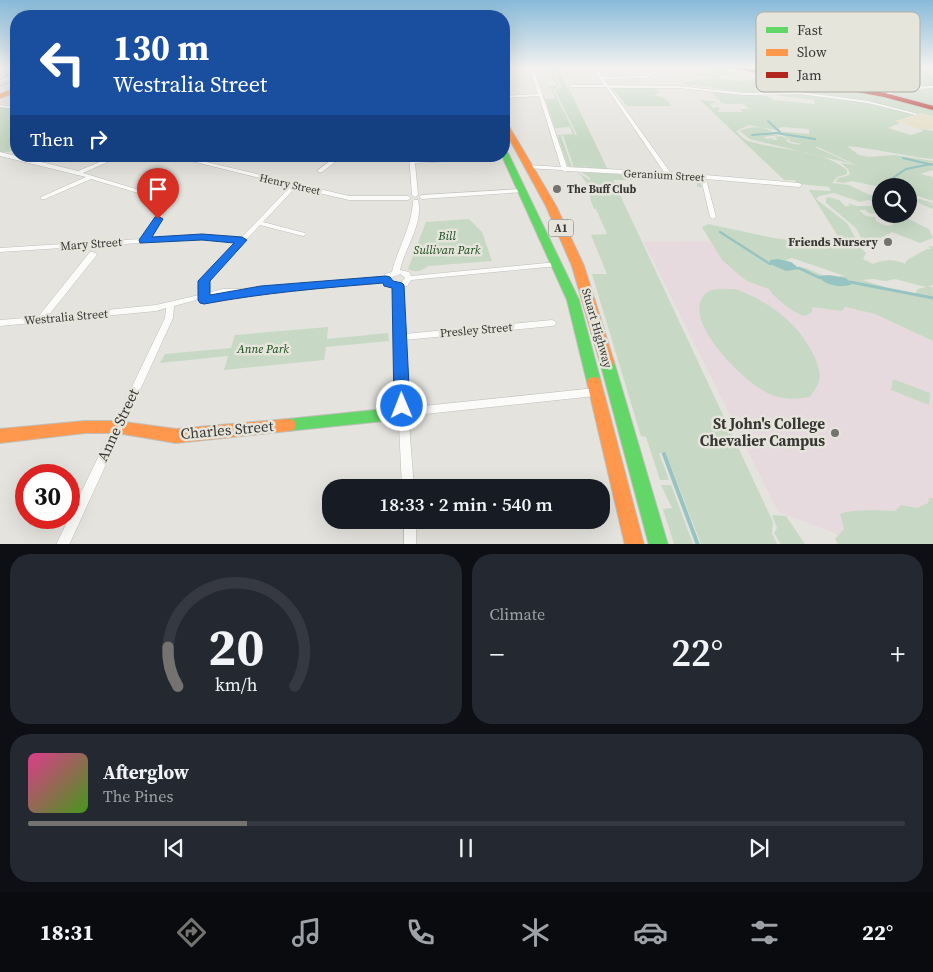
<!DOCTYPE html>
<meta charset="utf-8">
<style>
:root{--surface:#171b24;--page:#242831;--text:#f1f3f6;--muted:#9ea1a6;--line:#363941;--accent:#747370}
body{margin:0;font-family:"Source Serif 4",serif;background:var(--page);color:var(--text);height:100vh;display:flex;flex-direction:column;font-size:19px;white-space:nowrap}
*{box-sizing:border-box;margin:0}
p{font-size:16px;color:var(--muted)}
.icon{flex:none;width:28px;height:28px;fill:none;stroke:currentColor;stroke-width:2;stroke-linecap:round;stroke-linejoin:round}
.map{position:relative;height:544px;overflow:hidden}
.sheet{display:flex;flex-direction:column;gap:10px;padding:10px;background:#0d0f14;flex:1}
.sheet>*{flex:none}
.guide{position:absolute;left:10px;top:10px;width:500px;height:152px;border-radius:20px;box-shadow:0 5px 20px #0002;background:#1a4fa0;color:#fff;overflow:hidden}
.fabs{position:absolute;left:872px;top:178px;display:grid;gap:10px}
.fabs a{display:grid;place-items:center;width:45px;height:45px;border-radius:50%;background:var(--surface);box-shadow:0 5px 20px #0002;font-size:25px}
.speed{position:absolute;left:15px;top:464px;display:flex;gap:10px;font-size:25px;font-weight:700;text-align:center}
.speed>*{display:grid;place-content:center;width:65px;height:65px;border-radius:50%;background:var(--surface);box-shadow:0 5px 20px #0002;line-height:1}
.speed .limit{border:8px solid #d22;background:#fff;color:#111}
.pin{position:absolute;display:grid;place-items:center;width:42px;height:42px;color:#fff;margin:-51px -21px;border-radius:50% 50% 50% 0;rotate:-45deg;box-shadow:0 0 5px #0007}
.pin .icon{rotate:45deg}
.me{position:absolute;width:55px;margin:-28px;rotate:359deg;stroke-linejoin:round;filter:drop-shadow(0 0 4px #0008)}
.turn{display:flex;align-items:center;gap:18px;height:105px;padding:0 20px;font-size:22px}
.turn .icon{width:65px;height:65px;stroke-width:2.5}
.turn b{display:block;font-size:35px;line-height:42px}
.then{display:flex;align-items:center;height:48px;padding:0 20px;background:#0003;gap:10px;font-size:19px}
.big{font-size:38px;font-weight:600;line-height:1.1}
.sheet .tile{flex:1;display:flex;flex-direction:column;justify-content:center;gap:8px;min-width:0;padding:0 18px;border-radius:20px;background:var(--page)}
.sheet .dial{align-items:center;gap:0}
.dial svg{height:130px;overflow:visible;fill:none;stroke:var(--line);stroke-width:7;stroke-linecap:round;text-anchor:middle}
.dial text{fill:var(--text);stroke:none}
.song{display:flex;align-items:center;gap:15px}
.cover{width:60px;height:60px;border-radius:8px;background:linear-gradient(135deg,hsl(330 70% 55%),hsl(100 70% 35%))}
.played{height:5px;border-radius:2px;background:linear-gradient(90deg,var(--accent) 25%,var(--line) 25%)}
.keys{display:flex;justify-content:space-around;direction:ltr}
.heat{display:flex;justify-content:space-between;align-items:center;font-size:28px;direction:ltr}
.sheet .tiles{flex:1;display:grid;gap:10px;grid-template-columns:1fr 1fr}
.tile:last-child{grid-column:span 2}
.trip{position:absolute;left:322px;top:479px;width:288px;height:50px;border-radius:20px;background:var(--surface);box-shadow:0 5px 20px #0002;font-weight:600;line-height:50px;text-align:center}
.tab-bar{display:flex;height:80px;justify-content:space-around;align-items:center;background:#090b0e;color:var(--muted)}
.tab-bar .icon{width:35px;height:35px}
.tab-bar .selected{color:var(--accent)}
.tab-bar b{font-size:22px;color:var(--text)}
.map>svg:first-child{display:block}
</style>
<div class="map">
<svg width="933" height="545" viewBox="0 0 933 545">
<rect width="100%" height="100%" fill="#e4e3de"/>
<polygon fill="#e7dadf" points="712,241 722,260 729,265 845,307 875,314 933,341 933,511 843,539 832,532 778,512 644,242"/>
<g fill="#c7d9c4" fill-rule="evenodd">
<polygon points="540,67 549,67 559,85 553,90 575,134 573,135 577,135 555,90 562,86 551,67 558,67 567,88 569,89 608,170 585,169 588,166 574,168 563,135 561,136 572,167 568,166 557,135 573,134 570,127 555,128 545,99 556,99 550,87 540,86 557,86 547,68"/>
<path d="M723 67 738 74 720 76 717 78 741 81 761 78 804 82 883 95 933 110V117L922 113 917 114C878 103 838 94 797 92 780 92 764 93 747 92 727 91 707 85 687 85L683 82 709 79 711 77 692 75Z"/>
<polygon points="735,67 933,67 933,85 889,87 881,92"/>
<polygon points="615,88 659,88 660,89 656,89 660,93 653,95 663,97 672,106 627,106 613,89"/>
<polygon points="933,88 933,106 892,94 902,91"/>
<path d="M712 92 766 96 772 98 773 100 815 104 814 100 774 95C799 86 886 107 914 115L896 121 900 123 888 128 911 135 924 131 920 129 933 131V159C918 159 852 144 848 147L859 155 869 157 894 155 933 161V166L931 167H933V170L920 174 933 177V201L918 196 912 197 933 203V205L926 202 933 206V209L909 199V186L881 187 851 181 844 183 836 182 838 178 847 176 850 174 848 169 841 163 856 165 818 147H815L852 164 750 139 740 131C750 126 763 126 773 132L764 133 779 135 763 137 769 140 768 138 775 139 771 140H778L775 137 781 136 788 139 786 141C790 144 797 145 802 144L788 141 791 140 775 131 809 134V129L783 127 778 128 779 130H775L749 125 736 131C739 134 743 139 748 141 778 151 820 148 847 170V174L837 177 832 183 849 185 870 195 878 194V191L881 190V204L868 200 860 202 834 193 819 196 816 199 847 223 861 248 866 253 863 259 873 264C885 259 896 259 907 265L905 264 907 260 927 249H931L928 246 933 247V285L927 287H933V341L875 314 845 307 842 311 812 307V312L805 316C795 314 774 298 769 289L747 281 739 275 722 260 702 227 708 224 774 238 844 246 809 190 831 191 829 187 799 184 794 180H784L700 100 717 102 710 104 713 108 718 107 721 110H718V112H743L740 109H749L743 104 773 103 726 104 721 102ZM792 258 845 276H840L839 282 806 268 793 267 786 260ZM873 279 886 281 895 279 926 287 918 289 914 296 862 280Z"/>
<polygon points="0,107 16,109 16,148 9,152 0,152"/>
<path d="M577 172 590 180V178L581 172 689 178 700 182 702 187H697V183L688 180H613L773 522 772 533 777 544H701L666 453H659L669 480H660L646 437 641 436 592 274H607L591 235 607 234 596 209H594C587 193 591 183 577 172Z"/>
<polygon points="828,197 839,200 845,206 850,206 848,203 856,206 879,206 881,209 874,214 869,213 865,210 859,210 866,216 875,217 876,221 886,226 893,225 892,222 904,217 929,229 933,238 920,243 892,232 874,241 863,242 856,228 826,203 826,199"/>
<path d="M469 219 482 232 492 261 428 266C422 271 415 273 408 269L426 222Z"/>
<path d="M735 289C769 301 800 324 815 358 818 365 822 376 818 384 816 389 812 393 810 397 796 399 786 400 772 395 748 387 692 331 700 303 702 297 705 292 712 290 719 288 728 289 735 289Z"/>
<polygon points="328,327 327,339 388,333 389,341 326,347 324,360 224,370 228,356 160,363 165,354 231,348 235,335"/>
<polygon points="893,379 930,393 929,405 891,390"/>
<polygon points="661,485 671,485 693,544 674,544 663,509 672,508"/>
<path d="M929 498H933V544H838L835 539 844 529 840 514C851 509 883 510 895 511L901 505 917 508 928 503Z"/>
<polygon points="772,515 786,516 805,544 781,544 774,533 777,528"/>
</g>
<polygon fill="#e5dfc8" points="922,113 933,117 933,129 920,129 895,121"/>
<g fill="#97c4c3">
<polygon points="778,259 791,262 800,269 786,271 770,264 770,260"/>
<path d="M829 275 846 278 852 284C841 289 824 285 818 276Z"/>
</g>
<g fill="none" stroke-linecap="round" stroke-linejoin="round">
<g stroke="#97c4c3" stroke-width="1">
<polyline points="915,67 916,70 933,80"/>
<polyline points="766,70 777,67"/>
<polyline points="856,80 879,92"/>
<polyline points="0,86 16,80"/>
</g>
<g stroke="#97c4c3" stroke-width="2">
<polyline points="768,121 780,132"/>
<polyline points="752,135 776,133 815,139"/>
<polyline points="903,158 933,165"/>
<polyline points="878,188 906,169 931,164"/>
</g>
<g stroke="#97c4c3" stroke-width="2.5">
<polyline points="720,232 770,264"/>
<polyline points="799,268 820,278"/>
</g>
<polyline stroke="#97c4c3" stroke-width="3" points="850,282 933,298"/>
<polyline stroke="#97c4c3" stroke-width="4" points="664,454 698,545"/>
<g stroke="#bfbfbb" stroke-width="1">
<g id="street">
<polygon points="529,67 533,67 567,167 664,172 606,87 570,87 568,86 570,85 604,85 595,72 596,69 600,67 604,67 599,70 602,77 645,76 662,67 667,67 646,78 604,79 608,85 678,86 744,93 800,92 868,101 918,114 916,115 868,103 800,94 744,95 678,88 610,88 670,172 799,183 802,185 799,187 706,179 716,217 713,219 710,217 701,178 567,171 565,172 562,170 526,168 526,166 528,165 561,167 539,96 504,98 504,96 538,94"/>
<polygon points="16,74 16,76 0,82 0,80"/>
<polygon points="933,86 933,88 898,90 886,96 883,95 897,88"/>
<polygon points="0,105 16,107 16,109 0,107"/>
<path d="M0 152 78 171 114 156H121L83 173 159 196 165 202 163 216 149 238 202 235 241 238 289 188 292 186 171 156H181L349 196H408L411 198 408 200H349L298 188 293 190 263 222 305 233 306 234 305 235 303 236 260 225 210 278 206 286 207 293 223 289 263 288 384 278 385 274 392 272C398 247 412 227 413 201L414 200H418C424 223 405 247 400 270L409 272 411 276 557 262 561 264 557 266 411 280 407 286 402 287 404 334 552 320 555 321 556 323 555 325 552 326 404 340 407 402 411 404 414 407 595 388 598 389 600 392 598 395 595 396 416 415 413 421 409 424 414 488H402L399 424 393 421 390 414 393 406 397 403 394 287 384 283 258 293H223L208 297 207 302H201L200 299 174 306 173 318 69 545H56L165 318 166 308 156 311 0 326V320L38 317 90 252H93L97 254 96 256 48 316 156 305 199 295 198 286 204 275 237 242 202 239 0 252V248L141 239 157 216 159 202 155 198 91 179 45 199H41V197L86 177 0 156ZM400 274 403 276 405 278 402 282 395 283 391 281 392 277ZM404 409 406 411V415L402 416 400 415V411Z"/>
<polygon points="506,155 508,156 508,158 415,163 418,195 415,197 412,195 409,156 415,156 415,160"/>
<polygon points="337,156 343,156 322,172 318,172 318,170"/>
<polygon points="522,189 525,191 524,192 422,199 419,197 422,195"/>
<rect x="404" y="520" width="12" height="25"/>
</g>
</g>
<g stroke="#bfbfbb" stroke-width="2">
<g id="fast">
<polygon points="504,151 508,153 579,300 601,382 599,386 594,387 589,386 587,382 567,300 502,156 504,156"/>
<polygon points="607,357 612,358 614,362 668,545 649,545 600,362 602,358"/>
<polygon points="394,408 399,410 402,414 399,418 394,420 288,431 282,430 280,425 282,420 288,419"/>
</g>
</g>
<g stroke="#bfbfbb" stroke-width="2">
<g id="slow">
<polygon points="16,88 16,92 0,98 0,94"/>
<polygon points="504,121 507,123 556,206 584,266 614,362 612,366 607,367 602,366 600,362 572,266 546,206 504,129"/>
<polygon points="594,377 599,378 601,382 644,545 625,545 587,382 589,378"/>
<polygon points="288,419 294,420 296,425 294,430 288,431 176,443 117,433 85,433 0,443 0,429 85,421 117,421 176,429"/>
</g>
</g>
<g stroke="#bfbfbb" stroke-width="2">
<polygon id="jam" points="726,67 738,67 885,93 933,106 933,110 884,97"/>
</g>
<use href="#street" fill="#fbfbfa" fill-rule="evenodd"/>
<use href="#fast" fill="#63d668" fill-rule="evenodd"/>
<use href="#slow" fill="#ff974d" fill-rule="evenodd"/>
<use href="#jam" fill="#b3261e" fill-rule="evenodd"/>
</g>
<linearGradient id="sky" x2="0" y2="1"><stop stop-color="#87bad9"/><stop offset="0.47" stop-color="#f3f2f0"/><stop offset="1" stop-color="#f3f2f0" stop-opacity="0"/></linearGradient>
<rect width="933" height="143" fill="url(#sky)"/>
<path fill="#1a73e8" stroke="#114b97" d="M158 216 163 219 152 237 202 234 242 237 247 240 210 281V295L261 286 386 276 390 277 393 281 402 283 404 285 410 406 408 410 402 412 397 410 394 406 392 288 384 286 383 283C322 288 263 293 204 304L200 303 198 300V281L234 243 202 240 140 243 139 240 155 217Z"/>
<g fill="#747370" stroke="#e6e5dc" stroke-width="2">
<circle cx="557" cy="189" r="5"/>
<circle cx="888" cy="242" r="5"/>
<circle cx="835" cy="433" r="5"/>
</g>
<g text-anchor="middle" stroke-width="5" stroke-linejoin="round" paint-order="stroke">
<g font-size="11" fill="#383734" stroke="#e6e5dc">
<text transform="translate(664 175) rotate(3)" y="4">Geranium Street</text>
<text transform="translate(290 184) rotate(13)" y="4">Henry Street</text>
</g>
<g font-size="11" font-weight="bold" fill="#383734" stroke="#e6e5dc" text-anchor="start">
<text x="567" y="193">The Buff Club</text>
</g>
<rect fill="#e6e5dc" stroke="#6c6b66" stroke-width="1" x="548.5" y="219.5" width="25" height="17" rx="4"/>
<g font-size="11" font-weight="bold" fill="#383734">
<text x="561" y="232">A1</text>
</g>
<g font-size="12" font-style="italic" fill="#134817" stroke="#e6e5dc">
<text x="447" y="240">Bill<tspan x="447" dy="14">Sullivan Park</tspan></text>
<text x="263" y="353">Anne Park</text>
</g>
<g font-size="12" font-weight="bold" fill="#383734" stroke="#e6e5dc" text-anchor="end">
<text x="878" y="246">Friends Nursery</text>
</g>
<g font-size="12" fill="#383734" stroke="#e6e5dc">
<text transform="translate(91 244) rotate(-4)" y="4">Mary Street</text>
<text transform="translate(66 317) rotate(-5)" y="4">Westralia Street</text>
<text transform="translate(597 328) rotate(74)" y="4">Stuart Highway</text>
<text transform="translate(476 330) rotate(-5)" y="4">Presley Street</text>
</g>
<g font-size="15" font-weight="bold" fill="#383734" stroke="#e6e5dc" text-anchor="end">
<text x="825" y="429">St John's College<tspan x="825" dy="17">Chevalier Campus</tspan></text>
</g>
<g font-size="15" fill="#383734" stroke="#e6e5dc">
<text transform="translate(118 425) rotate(-65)" y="5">Anne Street</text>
<text transform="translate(227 430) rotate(-5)" y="5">Charles Street</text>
</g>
</g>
<rect x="756" y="12" width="164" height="80" rx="8" fill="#e6e5dc" stroke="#b2b1aa" stroke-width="1"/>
<rect x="766" y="27" width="22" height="6" fill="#63d668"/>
<rect x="766" y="49" width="22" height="7" fill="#ff974d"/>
<rect x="766" y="72" width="22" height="6" fill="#b3261e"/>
<g font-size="14" fill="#383734">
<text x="797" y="35">Fast</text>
<text x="797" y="57">Slow</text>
<text x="797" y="80">Jam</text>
</g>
</svg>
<div class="fabs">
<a><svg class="icon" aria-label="search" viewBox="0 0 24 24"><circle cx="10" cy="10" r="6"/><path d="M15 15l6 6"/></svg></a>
</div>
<div class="speed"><div class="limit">30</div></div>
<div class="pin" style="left:158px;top:219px;background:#d93025"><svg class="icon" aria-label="arrive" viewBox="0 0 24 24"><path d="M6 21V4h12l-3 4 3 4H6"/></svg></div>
<svg class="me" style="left:402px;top:406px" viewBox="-20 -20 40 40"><circle r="17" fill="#1a73e8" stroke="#fff" stroke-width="3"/><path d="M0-11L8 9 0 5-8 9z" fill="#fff"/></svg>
<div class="trip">18:33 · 2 min · 540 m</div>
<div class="guide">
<div class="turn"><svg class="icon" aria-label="left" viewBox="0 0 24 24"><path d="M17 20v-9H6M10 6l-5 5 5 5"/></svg><div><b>130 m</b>Westralia Street</div></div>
<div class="then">Then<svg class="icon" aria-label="right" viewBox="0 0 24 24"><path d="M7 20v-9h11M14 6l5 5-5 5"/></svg></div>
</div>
</div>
<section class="sheet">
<div class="tiles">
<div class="tile dial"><svg viewBox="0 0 100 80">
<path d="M14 69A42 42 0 1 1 86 69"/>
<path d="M14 69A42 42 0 0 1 8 45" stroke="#747370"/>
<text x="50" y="56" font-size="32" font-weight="700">20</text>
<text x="50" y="72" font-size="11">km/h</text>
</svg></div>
<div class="tile"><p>Climate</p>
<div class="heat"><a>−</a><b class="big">22°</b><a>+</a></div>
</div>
<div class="tile">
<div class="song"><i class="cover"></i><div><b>Afterglow</b><p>The Pines</p></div></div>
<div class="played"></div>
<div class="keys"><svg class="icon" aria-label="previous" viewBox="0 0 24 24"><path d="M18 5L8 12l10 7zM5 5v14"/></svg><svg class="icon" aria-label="pause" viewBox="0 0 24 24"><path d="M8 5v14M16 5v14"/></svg><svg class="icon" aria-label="next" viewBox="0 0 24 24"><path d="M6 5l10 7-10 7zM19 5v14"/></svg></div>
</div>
</div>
</section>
<nav class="tab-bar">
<b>18:31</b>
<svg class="icon selected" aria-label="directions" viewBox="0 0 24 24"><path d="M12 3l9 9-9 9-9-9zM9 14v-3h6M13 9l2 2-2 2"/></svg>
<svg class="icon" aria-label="music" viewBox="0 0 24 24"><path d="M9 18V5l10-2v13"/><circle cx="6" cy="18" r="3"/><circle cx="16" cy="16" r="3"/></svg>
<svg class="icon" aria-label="phone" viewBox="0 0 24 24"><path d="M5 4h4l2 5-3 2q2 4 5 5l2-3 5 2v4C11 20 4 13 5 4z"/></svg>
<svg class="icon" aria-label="climate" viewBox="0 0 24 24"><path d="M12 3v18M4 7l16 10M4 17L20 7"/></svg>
<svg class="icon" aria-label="car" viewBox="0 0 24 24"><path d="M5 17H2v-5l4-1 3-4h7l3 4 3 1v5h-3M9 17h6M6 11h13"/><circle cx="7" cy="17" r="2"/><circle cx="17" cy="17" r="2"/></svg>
<svg class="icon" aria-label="filters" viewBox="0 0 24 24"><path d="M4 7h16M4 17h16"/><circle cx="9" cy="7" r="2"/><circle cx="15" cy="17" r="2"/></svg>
<b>22°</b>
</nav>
